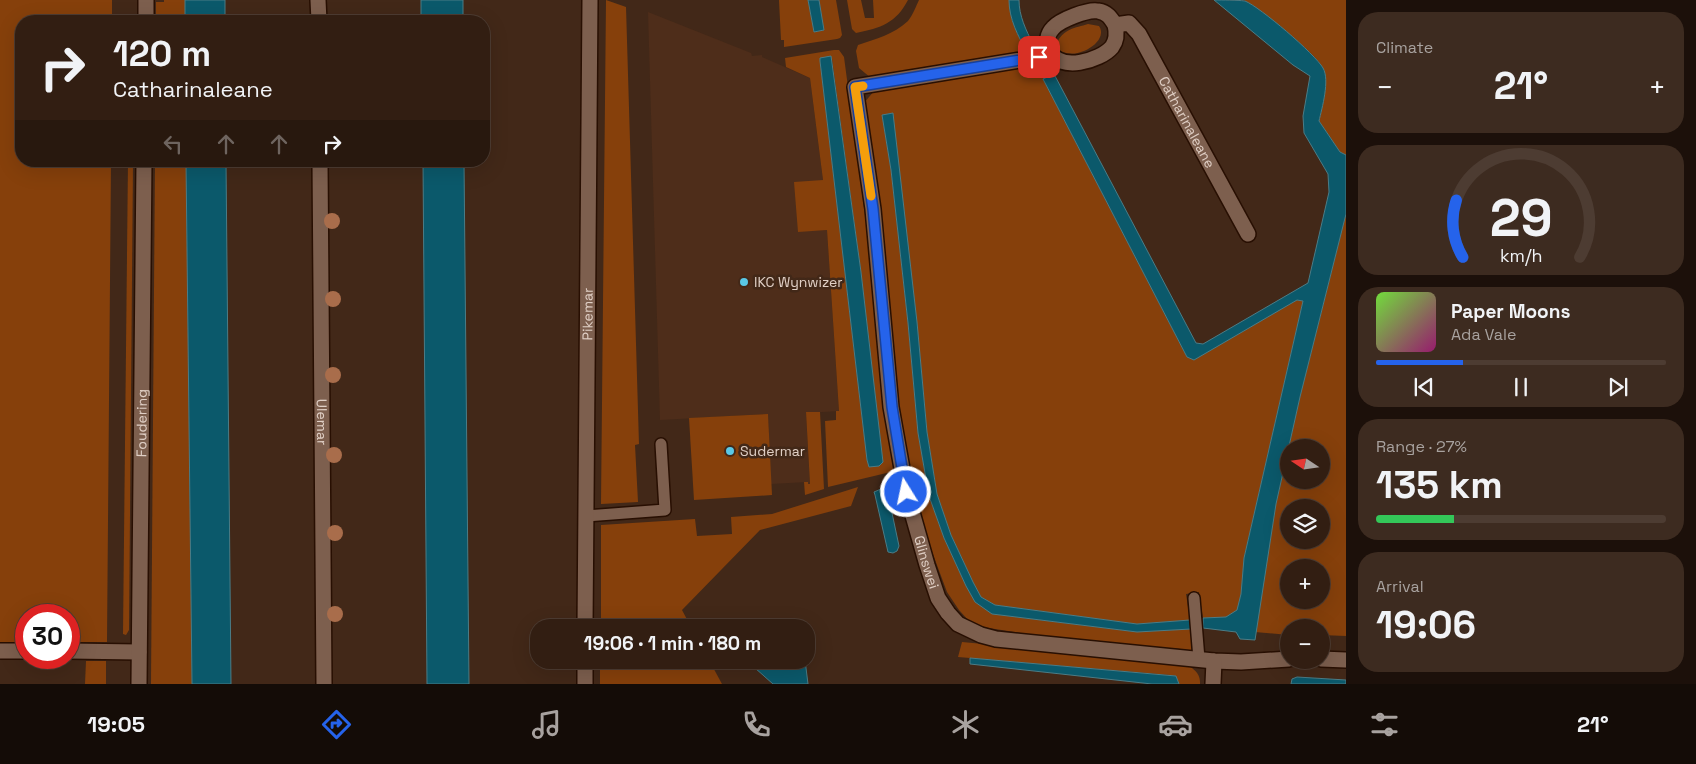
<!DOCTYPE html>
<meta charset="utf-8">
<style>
:root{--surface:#321e12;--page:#3d2b20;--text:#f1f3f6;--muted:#a8a29f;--line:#4d3c32;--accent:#2563eb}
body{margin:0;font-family:"Space Grotesk",sans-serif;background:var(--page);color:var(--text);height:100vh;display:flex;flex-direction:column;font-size:19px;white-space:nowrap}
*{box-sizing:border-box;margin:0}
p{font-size:16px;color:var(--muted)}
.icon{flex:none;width:28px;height:28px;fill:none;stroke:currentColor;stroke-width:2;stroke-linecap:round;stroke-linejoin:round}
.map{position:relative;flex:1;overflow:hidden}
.panel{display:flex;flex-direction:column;gap:12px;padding:12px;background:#1c100a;width:350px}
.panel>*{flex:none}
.guide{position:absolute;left:15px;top:15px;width:475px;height:152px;border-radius:20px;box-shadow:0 5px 20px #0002,0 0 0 1px var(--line);background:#321e12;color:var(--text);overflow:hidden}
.needle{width:32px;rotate:283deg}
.fabs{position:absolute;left:1280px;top:439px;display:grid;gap:10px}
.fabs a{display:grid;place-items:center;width:50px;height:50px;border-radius:50%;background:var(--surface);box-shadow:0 5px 20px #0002,0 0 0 1px var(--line);font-size:25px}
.speed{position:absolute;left:15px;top:604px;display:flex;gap:10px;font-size:25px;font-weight:700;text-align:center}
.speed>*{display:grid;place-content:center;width:65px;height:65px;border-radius:50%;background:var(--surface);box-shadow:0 5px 20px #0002,0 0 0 1px var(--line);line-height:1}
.speed .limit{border:8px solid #d22;background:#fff;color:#111}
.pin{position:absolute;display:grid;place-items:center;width:42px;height:42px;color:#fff;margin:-21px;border-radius:10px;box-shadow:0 2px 8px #0006}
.me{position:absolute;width:55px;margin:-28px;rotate:350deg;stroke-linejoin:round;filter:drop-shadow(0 0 4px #0008)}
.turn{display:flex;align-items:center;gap:18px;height:105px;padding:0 15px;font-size:22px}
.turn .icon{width:65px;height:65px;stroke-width:2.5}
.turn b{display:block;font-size:35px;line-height:42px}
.lanes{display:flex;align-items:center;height:48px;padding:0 15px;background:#0003;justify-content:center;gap:25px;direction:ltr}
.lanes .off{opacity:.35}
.big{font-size:38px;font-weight:800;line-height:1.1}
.panel .widget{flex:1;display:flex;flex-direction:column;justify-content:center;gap:8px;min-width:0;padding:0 18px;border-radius:20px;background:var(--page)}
.panel .dial{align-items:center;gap:0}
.dial svg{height:130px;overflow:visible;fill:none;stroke:var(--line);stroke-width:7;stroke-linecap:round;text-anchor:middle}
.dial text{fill:var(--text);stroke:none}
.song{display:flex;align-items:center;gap:15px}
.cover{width:60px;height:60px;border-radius:8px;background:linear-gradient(135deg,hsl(100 70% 55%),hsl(320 70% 35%))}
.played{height:5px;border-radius:2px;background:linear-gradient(90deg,var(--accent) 30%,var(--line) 30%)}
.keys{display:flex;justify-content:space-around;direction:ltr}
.heat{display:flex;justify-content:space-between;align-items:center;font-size:28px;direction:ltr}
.charge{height:8px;border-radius:4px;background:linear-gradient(90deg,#34c759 27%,var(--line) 0)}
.trip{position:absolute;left:530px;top:619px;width:285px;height:50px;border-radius:20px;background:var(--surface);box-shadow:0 5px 20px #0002,0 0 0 1px var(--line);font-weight:800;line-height:50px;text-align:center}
.dock{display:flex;height:80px;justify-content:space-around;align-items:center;background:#140c07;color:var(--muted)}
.dock .icon{width:35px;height:35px}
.dock .on{color:var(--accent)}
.dock b{font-size:22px;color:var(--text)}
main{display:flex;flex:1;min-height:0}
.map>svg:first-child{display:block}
</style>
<main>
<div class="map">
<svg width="1346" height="684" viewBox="0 0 1346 684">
<rect width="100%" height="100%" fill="#422818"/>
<polygon fill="#4e2d1a" points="648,12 751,53 752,56 762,55 762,57 810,78 823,180 798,231 827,230 839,411 806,413 810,484 808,485 807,482 771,484 768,414 660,420"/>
<g fill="#86400b" fill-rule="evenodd">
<polygon points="0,0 112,0 112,21 21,21 21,161 111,161 107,642 69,642 69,615 26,615 26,642 0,642"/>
<polygon points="164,0 185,0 185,21 156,21 156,2 164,2"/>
<polygon points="606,0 626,7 639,444 635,445 638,502 601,504"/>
<polygon points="779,0 808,0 814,32 824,30 819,0 836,0 842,35 840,38 837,39 784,47 784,40 781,40"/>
<path d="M847 0H861L865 18H874L873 0H908C896 23 881 28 856 33L852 29Z"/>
<path d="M919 0H1009C1009 19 1018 36 1027 52L871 78 859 68 856 51 858 45C876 39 894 34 908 21 913 15 916 6 919 0Z"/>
<path d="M1244 0H1346V155L1340 152 1319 121C1322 105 1328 88 1324 71 1321 55 1259 11 1244 0Z"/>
<path d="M1088 24 1099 26C1110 42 1074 63 1058 49L1057 43C1063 29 1075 28 1088 24Z"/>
<path d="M834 50H839L844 57 866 223 881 378 895 471 828 487 825 421 836 420V411H839L827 230 798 232 794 182 823 180 810 78 786 67 785 58ZM832 59 861 272 883 462 869 467 867 460 820 61Z"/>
<polygon points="1048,64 1054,74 1043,79 1187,357 1297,300 1303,301 1244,558 1241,594 1237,611 1227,617 1203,618 1199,592 1186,594 1190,620 1137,624 995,605 981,597 973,582 951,535 937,494 927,432 917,322 892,113 882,115 891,170 908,323 918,433 929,496 944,538 966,586 992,614 1137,632 1191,629 1194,651 1173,648 1170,652 1060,639 982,627 969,621 959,610 947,592 931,549 928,548 917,509 901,430 880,216 864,103 874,91"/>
<polygon points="128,161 133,161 129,630 126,635 123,634"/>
<polygon points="155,161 186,161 192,684 151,684"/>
<path d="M1346 214V636L1321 635V628H1289V635L1255 632 1276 504 1300 397ZM1289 448H1321V480H1289ZM1289 508H1321V540H1289ZM1289 568H1321V600H1289Z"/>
<polygon points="806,412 820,412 824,489 805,495 804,482 808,482 808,484 810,484"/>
<polygon points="768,414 772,495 694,500 689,418"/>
<polygon points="858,487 851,506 760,530 682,610 691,627 601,627 601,525 695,519 697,536 732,534 731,517 772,514"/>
<path d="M962 642 1179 662C1190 666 1201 671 1200 684H1179L1176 676 1170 675 958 657Z"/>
<polygon points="600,660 709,660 722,684 600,684"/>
<polygon points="86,661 106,661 106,684 85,684"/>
</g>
<g fill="#0b596b" stroke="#4b7c86">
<rect x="185" y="0" width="40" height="21"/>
<rect x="421" y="0" width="42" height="21"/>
<polygon points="808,0 819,0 824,30 814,32"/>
<path d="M1009 0H1019C1019 16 1026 30 1033 44L1027 52C1018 36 1009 19 1009 0Z"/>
<path d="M1214 0C1223 0 1237 0 1245 1 1260 7 1315 54 1323 68 1330 80 1322 108 1319 121L1340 152 1346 155V214L1300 397 1276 504 1255 640 1240 639 1236 632 1203 628V618L1226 617 1237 610 1241 594 1244 558 1303 301 1297 300 1194 360 1187 357 1043 79 1054 74 1196 343 1203 344 1308 283 1329 192 1328 174 1304 133 1303 116 1310 76 1293 65Z"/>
<polygon points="831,56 861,272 883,462 879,466 869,467 867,460 820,61 820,58"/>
<polygon points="893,113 917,322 927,432 937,494 951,535 973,582 981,597 995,605 1137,624 1190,620 1191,629 1137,632 992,614 975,602 966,586 944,538 929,496 918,433 908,323 891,170 882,115"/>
<polygon points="186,161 226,161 231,684 192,684"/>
<polygon points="423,161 464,161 469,684 427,684"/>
<polygon points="881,489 885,490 888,494 899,546 897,551 893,553 888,552 875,495 874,492"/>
<polygon points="970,658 1176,676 1179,684 1152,684 970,664"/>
<polygon points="746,660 805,660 808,684 773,684"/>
<polygon points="1297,677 1346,680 1346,684 1291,684 1292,679"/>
</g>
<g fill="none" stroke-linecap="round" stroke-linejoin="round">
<g stroke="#280f02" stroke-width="14">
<g id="lane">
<polyline points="586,516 665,510 661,444"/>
<polyline points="1194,598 1199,659"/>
</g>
</g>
<g stroke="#280f02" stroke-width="18">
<g id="street">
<polyline points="318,0 319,21"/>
<path id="s1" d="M1115 25C1117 33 1117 40 1112 47 1100 61 1059 73 1049 50 1046 43 1047 34 1053 28 1060 20 1088 9 1098 11 1107 12 1111 18 1115 25L1129 23 1139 34 1248 234"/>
<path id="s2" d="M1050 52 1039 57 855 87 873 209 891 407 906 491 927 565 938 598 948 613 958 624 981 635 996 639 1214 661 1241 662 1289 659"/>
<path id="s3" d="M320 161 324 684"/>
<path id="s4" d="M585 628 590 0"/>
<polyline points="0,651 26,651"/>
<polyline points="69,651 139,652"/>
<polyline points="1321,659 1346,660"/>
<polyline points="585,684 585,660"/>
<polyline points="1213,684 1214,661"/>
</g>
</g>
<g stroke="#280f02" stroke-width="18">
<g id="secondary">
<polyline points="146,21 146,0"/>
<path id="s5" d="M139 684 144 161"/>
</g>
</g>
<use href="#lane" stroke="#7d5f4e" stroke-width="11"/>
<use href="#street" stroke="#7d5f4e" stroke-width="15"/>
<use href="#secondary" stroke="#7d5f4e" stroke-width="15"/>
</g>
<g fill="#a96d4b">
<circle cx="332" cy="221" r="8"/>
<circle cx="333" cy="299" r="8"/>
<circle cx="333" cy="375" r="8"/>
<circle cx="334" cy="455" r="8"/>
<circle cx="335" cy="533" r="8"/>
<circle cx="335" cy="614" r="8"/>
</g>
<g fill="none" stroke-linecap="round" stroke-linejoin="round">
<g stroke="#184099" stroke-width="12">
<polyline id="route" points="906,492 892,407 873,209 855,87 1039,57"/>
</g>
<use href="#route" stroke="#2563eb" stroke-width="9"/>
<polyline stroke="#f59e0b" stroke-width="9" points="863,86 855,87 871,196"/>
</g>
<g fill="#5ac8e6" stroke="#422818" stroke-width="2">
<circle cx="744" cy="282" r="5"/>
<circle cx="730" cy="451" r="5"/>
</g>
<g text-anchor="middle" stroke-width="5" stroke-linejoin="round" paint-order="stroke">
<g font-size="14" fill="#e0cfc5" stroke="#422818">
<text dy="5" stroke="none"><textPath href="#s1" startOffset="320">Catharinaleane</textPath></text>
<text dy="5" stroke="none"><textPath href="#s4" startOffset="314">Pikemar</textPath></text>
<text dy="5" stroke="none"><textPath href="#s5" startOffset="261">Foudering</textPath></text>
<text dy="5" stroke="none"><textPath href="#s3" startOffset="261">Ulemar</textPath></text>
<text dy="5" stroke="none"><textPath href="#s2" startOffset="680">Glinswei</textPath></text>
</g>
<g font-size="14" fill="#e0cfc5" stroke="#422818" text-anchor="start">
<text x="754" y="287">IKC Wynwizer</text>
<text x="740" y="456">Sudermar</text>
</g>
</g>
</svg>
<div class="fabs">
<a><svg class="needle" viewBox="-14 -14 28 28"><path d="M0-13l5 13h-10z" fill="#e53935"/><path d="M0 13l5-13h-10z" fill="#a8a29f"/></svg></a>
<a><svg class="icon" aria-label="layers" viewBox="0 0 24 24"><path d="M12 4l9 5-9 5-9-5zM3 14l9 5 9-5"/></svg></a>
<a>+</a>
<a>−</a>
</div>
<div class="speed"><div class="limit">30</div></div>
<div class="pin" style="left:1039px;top:57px;background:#d93025"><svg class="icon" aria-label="arrive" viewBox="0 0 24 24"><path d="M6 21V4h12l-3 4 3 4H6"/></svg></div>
<svg class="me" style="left:906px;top:492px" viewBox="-20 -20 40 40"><circle r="17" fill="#2563eb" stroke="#fff" stroke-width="3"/><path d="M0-11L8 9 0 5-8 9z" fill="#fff"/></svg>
<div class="trip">19:06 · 1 min · 180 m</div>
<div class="guide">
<div class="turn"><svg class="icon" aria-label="right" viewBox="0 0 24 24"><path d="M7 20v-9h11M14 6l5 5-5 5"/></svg><div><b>120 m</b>Catharinaleane</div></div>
<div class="lanes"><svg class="icon off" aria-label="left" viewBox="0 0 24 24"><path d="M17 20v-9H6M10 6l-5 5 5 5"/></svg><svg class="icon off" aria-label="ahead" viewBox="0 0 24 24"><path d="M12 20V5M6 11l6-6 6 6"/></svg><svg class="icon off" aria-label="ahead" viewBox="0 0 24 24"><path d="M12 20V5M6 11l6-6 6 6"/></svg><svg class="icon" aria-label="right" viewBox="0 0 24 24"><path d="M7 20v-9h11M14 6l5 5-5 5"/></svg></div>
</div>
</div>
<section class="panel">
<div class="widget"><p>Climate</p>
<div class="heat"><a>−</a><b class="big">21°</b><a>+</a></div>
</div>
<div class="widget dial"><svg viewBox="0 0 100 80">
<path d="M14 69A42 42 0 1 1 86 69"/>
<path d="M14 69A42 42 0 0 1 10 34" stroke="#2563eb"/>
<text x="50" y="56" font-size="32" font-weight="700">29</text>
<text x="50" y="72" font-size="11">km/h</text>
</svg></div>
<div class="widget">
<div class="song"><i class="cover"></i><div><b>Paper Moons</b><p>Ada Vale</p></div></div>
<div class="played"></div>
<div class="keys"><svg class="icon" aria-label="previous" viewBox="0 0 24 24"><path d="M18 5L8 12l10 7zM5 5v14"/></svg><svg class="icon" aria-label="pause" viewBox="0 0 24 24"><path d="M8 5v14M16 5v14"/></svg><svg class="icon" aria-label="next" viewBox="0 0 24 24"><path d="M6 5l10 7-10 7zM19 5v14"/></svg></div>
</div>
<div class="widget"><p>Range · 27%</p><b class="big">135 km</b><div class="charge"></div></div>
<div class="widget"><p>Arrival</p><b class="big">19:06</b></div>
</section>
</main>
<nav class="dock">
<b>19:05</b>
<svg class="icon on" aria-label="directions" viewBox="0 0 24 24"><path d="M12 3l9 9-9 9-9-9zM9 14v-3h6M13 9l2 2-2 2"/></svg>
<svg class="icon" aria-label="music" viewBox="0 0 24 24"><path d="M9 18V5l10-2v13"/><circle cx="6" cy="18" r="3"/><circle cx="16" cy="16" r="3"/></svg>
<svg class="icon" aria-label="phone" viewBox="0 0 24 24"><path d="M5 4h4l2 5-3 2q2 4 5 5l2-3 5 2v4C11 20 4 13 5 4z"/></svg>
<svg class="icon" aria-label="climate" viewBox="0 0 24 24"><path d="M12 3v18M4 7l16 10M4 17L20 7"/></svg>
<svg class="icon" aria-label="car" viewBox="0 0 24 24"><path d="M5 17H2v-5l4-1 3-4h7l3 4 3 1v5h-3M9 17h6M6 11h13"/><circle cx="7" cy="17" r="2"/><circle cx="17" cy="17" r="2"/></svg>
<svg class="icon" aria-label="filters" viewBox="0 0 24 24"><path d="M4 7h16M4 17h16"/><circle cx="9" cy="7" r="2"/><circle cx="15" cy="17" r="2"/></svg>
<b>21°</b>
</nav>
